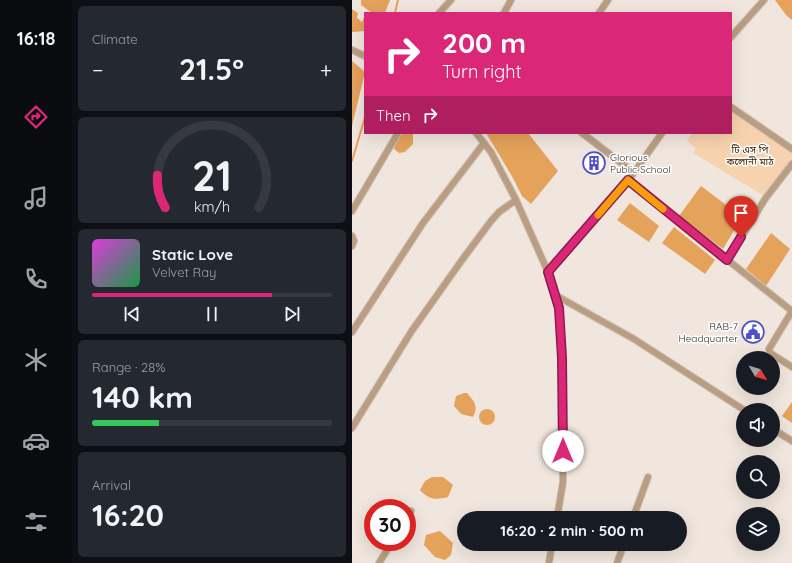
<!DOCTYPE html>
<meta charset="utf-8">
<style>
:root{--surface:#171b24;--page:#242831;--text:#f1f3f6;--muted:#9ea1a6;--line:#363941;--accent:#db2777}
body{margin:0;font-family:Quicksand,"Noto Sans Bengali",sans-serif;background:var(--page);color:var(--text);height:100vh;display:flex;flex-direction:column;font-size:15px;white-space:nowrap}
*{box-sizing:border-box;margin:0}
p{font-size:13px;color:var(--muted)}
.icon{flex:none;width:22px;height:22px;fill:none;stroke:currentColor;stroke-width:2;stroke-linecap:round;stroke-linejoin:round}
.map{position:relative;flex:1;overflow:hidden}
.drawer{display:flex;flex-direction:column;gap:6px;padding:6px;background:#0d0f14;width:280px}
.drawer>*{flex:none}
.top-card{position:absolute;left:12px;top:12px;width:368px;height:122px;border-radius:0px;box-shadow:0 4px 16px #0002;background:#db2777;color:#fff;overflow:hidden}
.needle{width:26px;rotate:128deg}
.tools{position:absolute;left:384px;top:351px;display:grid;gap:8px}
.tools a{display:grid;place-items:center;width:44px;height:44px;border-radius:50%;background:var(--surface);box-shadow:0 4px 16px #0002;font-size:20px}
.speed{position:absolute;left:12px;top:499px;display:flex;gap:8px;font-size:20px;font-weight:700;text-align:center}
.speed>*{display:grid;place-content:center;width:52px;height:52px;border-radius:50%;background:var(--surface);box-shadow:0 4px 16px #0002;line-height:1}
.speed .limit{border:6px solid #d22;background:#fff;color:#111}
.pin{position:absolute;display:grid;place-items:center;width:34px;height:34px;color:#fff;margin:-41px -17px;border-radius:50% 50% 50% 0;rotate:-45deg;box-shadow:0 0 4px #0007}
.pin .icon{rotate:45deg}
.me{position:absolute;width:44px;margin:-22px;rotate:0deg;stroke-linejoin:round;filter:drop-shadow(0 0 3px #0008)}
.turn{display:flex;align-items:center;gap:14px;height:84px;padding:0 12px;font-size:18px}
.turn .icon{width:52px;height:52px;stroke-width:2.5}
.turn b{display:block;font-size:28px;line-height:34px}
.then{display:flex;align-items:center;height:38px;padding:0 12px;background:#0003;gap:8px;font-size:15px}
.big{font-size:30px;font-weight:700;line-height:1.1}
.drawer .card{flex:1;display:flex;flex-direction:column;justify-content:center;gap:6px;min-width:0;padding:0 14px;border-radius:6px;background:var(--page)}
.drawer .dial{align-items:center;gap:0}
.dial svg{height:104px;overflow:visible;fill:none;stroke:var(--line);stroke-width:7;stroke-linecap:round;text-anchor:middle}
.dial text{fill:var(--text);stroke:none}
.song{display:flex;align-items:center;gap:12px}
.cover{width:48px;height:48px;border-radius:6px;background:linear-gradient(135deg,hsl(300 70% 55%),hsl(140 70% 35%))}
.played{height:4px;border-radius:2px;background:linear-gradient(90deg,var(--accent) 75%,var(--line) 75%)}
.keys{display:flex;justify-content:space-around;direction:ltr}
.heat{display:flex;justify-content:space-between;align-items:center;font-size:22px;direction:ltr}
.charge{height:6px;border-radius:3px;background:linear-gradient(90deg,#34c759 28%,var(--line) 0)}
.trip{position:absolute;left:105px;top:511px;width:230px;height:40px;border-radius:20px;background:var(--surface);box-shadow:0 4px 16px #0002;font-weight:700;line-height:40px;text-align:center}
main{display:flex;flex:1;min-height:0}
.tab-bar{display:flex;flex-direction:column;width:72px;justify-content:space-around;align-items:center;background:#090b0e;color:var(--muted)}
.tab-bar .icon{width:28px;height:28px}
.tab-bar .active{color:var(--accent)}
.tab-bar b{font-size:18px;color:var(--text)}
.map>svg:first-child{display:block}
</style>
<main>
<nav class="tab-bar">
<b>16:18</b>
<svg class="icon active" aria-label="directions" viewBox="0 0 24 24"><path d="M12 3l9 9-9 9-9-9zM9 14v-3h6M13 9l2 2-2 2"/></svg>
<svg class="icon" aria-label="music" viewBox="0 0 24 24"><path d="M9 18V5l10-2v13"/><circle cx="6" cy="18" r="3"/><circle cx="16" cy="16" r="3"/></svg>
<svg class="icon" aria-label="phone" viewBox="0 0 24 24"><path d="M5 4h4l2 5-3 2q2 4 5 5l2-3 5 2v4C11 20 4 13 5 4z"/></svg>
<svg class="icon" aria-label="climate" viewBox="0 0 24 24"><path d="M12 3v18M4 7l16 10M4 17L20 7"/></svg>
<svg class="icon" aria-label="car" viewBox="0 0 24 24"><path d="M5 17H2v-5l4-1 3-4h7l3 4 3 1v5h-3M9 17h6M6 11h13"/><circle cx="7" cy="17" r="2"/><circle cx="17" cy="17" r="2"/></svg>
<svg class="icon" aria-label="filters" viewBox="0 0 24 24"><path d="M4 7h16M4 17h16"/><circle cx="9" cy="7" r="2"/><circle cx="15" cy="17" r="2"/></svg>
</nav>
<section class="drawer">
<div class="card"><p>Climate</p>
<div class="heat"><a>−</a><b class="big">21.5°</b><a>+</a></div>
</div>
<div class="card dial"><svg viewBox="0 0 100 80">
<path d="M14 69A42 42 0 1 1 86 69"/>
<path d="M14 69A42 42 0 0 1 8 44" stroke="#db2777"/>
<text x="50" y="56" font-size="32" font-weight="700">21</text>
<text x="50" y="72" font-size="11">km/h</text>
</svg></div>
<div class="card">
<div class="song"><i class="cover"></i><div><b>Static Love</b><p>Velvet Ray</p></div></div>
<div class="played"></div>
<div class="keys"><svg class="icon" aria-label="previous" viewBox="0 0 24 24"><path d="M18 5L8 12l10 7zM5 5v14"/></svg><svg class="icon" aria-label="pause" viewBox="0 0 24 24"><path d="M8 5v14M16 5v14"/></svg><svg class="icon" aria-label="next" viewBox="0 0 24 24"><path d="M6 5l10 7-10 7zM19 5v14"/></svg></div>
</div>
<div class="card"><p>Range · 28%</p><b class="big">140 km</b><div class="charge"></div></div>
<div class="card"><p>Arrival</p><b class="big">16:20</b></div>
</section>
<div class="map">
<svg width="440" height="563" viewBox="0 0 440 563">
<rect width="100%" height="100%" fill="#f0e6dd"/>
<polygon fill="#f7d2ae" points="379,107 440,149 440,164 414,197 341,153 344,148 335,141 340,133 379,133"/>
<g fill="#e4a25b">
<polygon points="9,0 38,0 33,13 20,13 9,5"/>
<polygon points="423,0 440,0 440,20 434,15"/>
<polygon points="0,9 6,13 5,18 10,22 13,15 13,31 0,32"/>
<polygon points="0,61 13,72 0,126"/>
<polygon points="50,133 61,133 61,144 53,152 47,153 42,149 43,142"/>
<polygon points="134,133 176,133 206,171 179,204 170,196 161,178"/>
<polygon points="349,186 390,217 371,249 327,216"/>
<polygon points="278,203 307,226 297,242 265,220"/>
<polygon points="322,227 363,260 353,274 310,243"/>
<polygon points="419,233 438,249 414,286 394,269"/>
<path d="M112 393H115C122 401 127 406 121 417L109 414 102 406 104 396Z"/>
<polygon points="440,402 440,423 430,416"/>
<circle cx="135" cy="417" r="8"/>
<path d="M80 477H91L101 485 96 497C84 500 77 500 68 490L73 481Z"/>
<polygon points="88,531 101,543 99,555 93,560 83,557 72,545 74,535"/>
</g>
<g fill="none" stroke-linecap="round" stroke-linejoin="round">
<g stroke="#e4a25b" stroke-width="2">
<polyline points="43,13 46,0"/>
<polyline points="0,161 13,117"/>
</g>
<g stroke="#cac2ba" stroke-width="8">
<g id="street">
<polyline points="87,13 99,0"/>
<polyline points="152,13 159,0"/>
<polyline points="247,13 256,0"/>
<polyline points="379,37 412,0"/>
<polyline points="0,50 13,56"/>
<polyline points="379,107 440,149"/>
<polyline points="124,133 139,152 164,200 196,272"/>
<polyline points="230,133 281,172"/>
<polyline points="276,181 440,311"/>
<polyline points="0,211 46,133"/>
<polyline points="0,236 2,241 0,246"/>
<polyline points="375,260 413,199 440,164"/>
<polyline points="203,295 282,339 392,410"/>
<polyline points="440,311 417,349 418,353 440,367"/>
<polyline points="0,332 71,223 132,143"/>
<polyline points="0,428 59,332 110,260 139,221 147,212 164,200"/>
<polyline points="421,429 440,441"/>
<polyline points="55,518 59,511"/>
<polyline points="205,518 211,482 210,358 207,308 196,272 276,181 310,133"/>
<polyline points="281,518 296,477"/>
<polyline points="27,563 40,542"/>
<polyline points="197,563 200,544"/>
<polyline points="265,563 272,544"/>
</g>
</g>
<use href="#street" stroke="#bb9e81" stroke-width="6"/>
</g>
<g fill="none" stroke-linecap="round" stroke-linejoin="round">
<g stroke="#8e194d" stroke-width="10">
<polyline id="route" points="211,451 210,358 207,308 196,272 276,180 375,260 389,237"/>
</g>
<use href="#route" stroke="#db2777" stroke-width="7"/>
<polyline stroke="#f59e0b" stroke-width="7" points="246,215 276,180 311,209"/>
</g>
<defs>
<g id="building-ring" transform="scale(1.15)"><circle r="9.5" fill="#fff" stroke="#4d50c6" stroke-width="1.5"/><path d="M-4-6H4V6H1V3H-1V6H-4ZM-2.5-4.3h1.7v1.8h-1.7ZM.8-4.3h1.7v1.8H.8ZM-2.5-1h1.7V.8h-1.7ZM.8-1h1.7V.8H.8Z" fill="#4d50c6"/></g>
<g id="civic-ring" transform="scale(1.15)"><circle r="9.5" fill="#fff" stroke="#4d50c6" stroke-width="1.5"/><path d="M-.6-6.5H3V-4.5H.6V-3L4-1V1h2V6H-6V1h2V-1L-.6-3ZM-1.2 2.5V6h2.4V2.5Z" fill="#4d50c6"/></g>
</defs>
<g fill-rule="evenodd">
<use href="#building-ring" x="242" y="163"/>
<use href="#civic-ring" x="401" y="332"/>
</g>
<g text-anchor="middle" stroke-width="3" stroke-linejoin="round" paint-order="stroke">
<g font-size="10" fill="#3f2505" stroke="#fff">
<text x="398" y="153">টি এস পি<tspan x="398" dy="12">কলোনী মাঠ</tspan></text>
</g>
<g font-size="10" fill="#34312d" stroke="#fff" text-anchor="start">
<text x="258" y="161">Glorious<tspan x="258" dy="12">Public School</tspan></text>
<text x="386" y="330" text-anchor="end">RAB-7<tspan x="386" dy="12">Headquarter</tspan></text>
</g>
</g>
</svg>
<div class="tools">
<a><svg class="needle" viewBox="-14 -14 28 28"><path d="M0-13l5 13h-10z" fill="#e53935"/><path d="M0 13l5-13h-10z" fill="#9ea1a6"/></svg></a>
<a><svg class="icon" aria-label="sound" viewBox="0 0 24 24"><path d="M4 9h4l5-4v14l-5-4H4zM17 9q2 3 0 6"/></svg></a>
<a><svg class="icon" aria-label="search" viewBox="0 0 24 24"><circle cx="10" cy="10" r="6"/><path d="M15 15l6 6"/></svg></a>
<a><svg class="icon" aria-label="layers" viewBox="0 0 24 24"><path d="M12 4l9 5-9 5-9-5zM3 14l9 5 9-5"/></svg></a>
</div>
<div class="speed"><div class="limit">30</div></div>
<div class="pin" style="left:389px;top:237px;background:#d93025"><svg class="icon" aria-label="arrive" viewBox="0 0 24 24"><path d="M6 21V4h12l-3 4 3 4H6"/></svg></div>
<svg class="me" style="left:211px;top:451px" viewBox="-20 -20 40 40"><circle r="19" fill="#fff"/><path d="M0-13L10 11 0 6-10 11z" fill="#db2777"/></svg>
<div class="trip">16:20 · 2 min · 500 m</div>
<div class="top-card">
<div class="turn"><svg class="icon" aria-label="right" viewBox="0 0 24 24"><path d="M7 20v-9h11M14 6l5 5-5 5"/></svg><div><b>200 m</b>Turn right</div></div>
<div class="then">Then<svg class="icon" aria-label="right" viewBox="0 0 24 24"><path d="M7 20v-9h11M14 6l5 5-5 5"/></svg></div>
</div>
</div>
</main>
